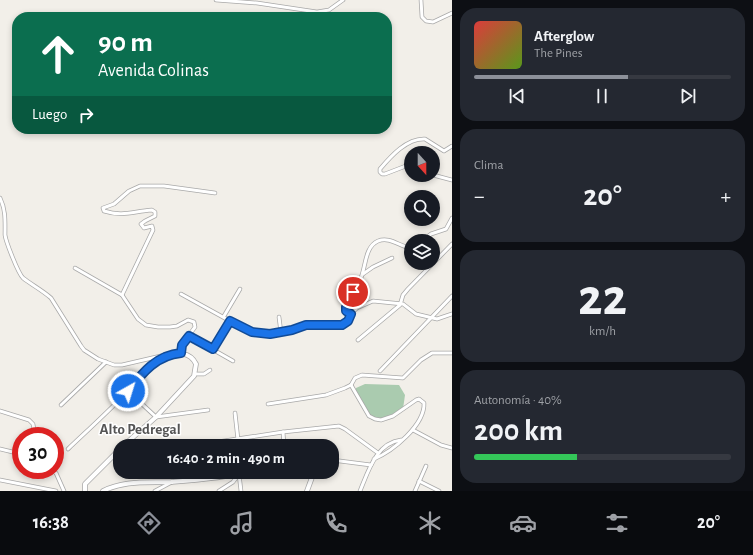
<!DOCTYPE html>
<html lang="es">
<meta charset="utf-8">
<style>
:root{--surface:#171b24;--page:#242831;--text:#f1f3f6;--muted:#9ea1a6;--line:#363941;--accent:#8c9099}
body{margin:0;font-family:"Alegreya Sans",sans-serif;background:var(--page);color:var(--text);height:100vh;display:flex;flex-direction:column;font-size:15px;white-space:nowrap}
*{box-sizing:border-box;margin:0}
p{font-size:13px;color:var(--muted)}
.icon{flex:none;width:22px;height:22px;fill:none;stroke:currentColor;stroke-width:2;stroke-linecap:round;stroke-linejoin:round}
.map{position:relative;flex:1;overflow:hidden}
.side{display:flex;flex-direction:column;gap:8px;padding:8px;background:#0d0f14;width:301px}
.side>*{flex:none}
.hud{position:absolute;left:12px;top:12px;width:380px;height:122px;border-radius:16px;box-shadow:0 2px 6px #0003;background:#0b6e4f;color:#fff;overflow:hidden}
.needle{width:26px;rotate:159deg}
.tools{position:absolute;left:404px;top:146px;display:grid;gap:8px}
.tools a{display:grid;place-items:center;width:36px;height:36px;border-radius:50%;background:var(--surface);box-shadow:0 2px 6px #0003;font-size:20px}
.speed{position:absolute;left:12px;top:427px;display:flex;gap:8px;font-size:20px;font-weight:700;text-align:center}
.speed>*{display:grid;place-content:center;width:52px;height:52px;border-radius:50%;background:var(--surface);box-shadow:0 2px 6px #0003;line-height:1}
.speed .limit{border:6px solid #d22;background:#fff;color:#111}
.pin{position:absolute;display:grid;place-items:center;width:34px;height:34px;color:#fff;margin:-17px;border:2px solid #fff;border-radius:50%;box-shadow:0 1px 4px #0007}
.me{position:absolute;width:44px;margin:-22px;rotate:39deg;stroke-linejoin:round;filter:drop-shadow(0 0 3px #0008)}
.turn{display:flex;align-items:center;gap:14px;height:84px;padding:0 20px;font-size:18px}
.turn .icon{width:52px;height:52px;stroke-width:2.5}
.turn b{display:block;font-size:28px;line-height:34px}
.then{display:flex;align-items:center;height:38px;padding:0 20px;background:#0003;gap:8px;font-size:15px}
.big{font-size:30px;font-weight:600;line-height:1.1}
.side .card{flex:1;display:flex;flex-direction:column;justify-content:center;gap:6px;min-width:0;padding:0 14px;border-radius:16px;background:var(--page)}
.side .dial{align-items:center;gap:0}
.dial b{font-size:52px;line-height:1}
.song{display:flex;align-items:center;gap:12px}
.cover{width:48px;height:48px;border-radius:6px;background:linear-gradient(135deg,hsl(0 70% 55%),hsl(90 70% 35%))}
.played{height:4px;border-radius:2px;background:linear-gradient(90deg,var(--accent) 60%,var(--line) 60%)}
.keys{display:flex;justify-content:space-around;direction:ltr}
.heat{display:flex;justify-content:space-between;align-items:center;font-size:22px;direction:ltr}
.charge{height:6px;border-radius:3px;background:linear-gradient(90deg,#34c759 40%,var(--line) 0)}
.trip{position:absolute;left:113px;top:439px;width:226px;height:40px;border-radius:16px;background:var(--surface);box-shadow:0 2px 6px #0003;font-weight:600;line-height:40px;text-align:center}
.menu{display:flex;height:64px;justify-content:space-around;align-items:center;background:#090b0e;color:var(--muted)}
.menu .icon{width:28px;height:28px}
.menu .on{color:var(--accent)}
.menu b{font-size:18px;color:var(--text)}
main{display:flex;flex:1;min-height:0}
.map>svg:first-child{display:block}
</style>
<main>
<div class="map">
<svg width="452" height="491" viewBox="0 0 452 491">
<rect width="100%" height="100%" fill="#f2efe9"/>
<path fill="#aacbaf" d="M365 384 399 385 405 395 403 409C394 415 383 422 372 420L355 394 356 388Z"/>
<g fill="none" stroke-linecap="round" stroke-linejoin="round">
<g stroke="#a9a9a9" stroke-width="4.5">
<g id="minor">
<polyline points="216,0 257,3 317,12 329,10 343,0"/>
<polyline points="421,0 422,17 426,21 433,22 452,13"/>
<path d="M411 164 385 174H382L380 172V169C391 156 407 138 425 139L444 151 452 146"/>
<polyline points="433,175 452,180"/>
<path d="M0 198C6 210 5 222 5 235 6 242 18 273 23 278 32 285 42 290 51 298L81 346 84 350 98 359 114 365H122L165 355"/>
<polyline points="422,241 431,234 446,229 452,218"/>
<path d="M411 248C400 247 390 236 378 241 364 247 366 269 360 280 356 290 345 299 347 311L351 314 357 308 373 301 403 304 416 314 437 319 452 314"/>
<polyline points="75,268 122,295 138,319 146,325 158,327 170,327 177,326 188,320 194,322 195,327 182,345 181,353"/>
<polyline points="363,274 373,267 392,258"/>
<polyline points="181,294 230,321 256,333 281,333 292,331 306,325 342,325 348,321 351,314"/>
<path d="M122 295 153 230 152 226 144 228 141 224 145 221 155 216V212L152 210C134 211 123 217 104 211L103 208 114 204 129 191 140 186H164L215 193"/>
<polyline points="224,316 240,289"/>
<polyline points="279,317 281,333"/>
<polyline points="189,336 233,361"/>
<polyline points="358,340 400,305 403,295 408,289 452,244"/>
<polyline points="213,349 230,321"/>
<polyline points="380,371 452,296"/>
<polyline points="195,374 204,374 210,370"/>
<path d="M351 385 369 416 375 419 381 420 393 416 416 400 419 399 424 403C425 425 393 451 374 459"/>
<polyline points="128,391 156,417 208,410"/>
<polyline points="268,404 326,395 345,388 351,385 355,378 362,375 403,378 421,360 432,353 452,353"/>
<polyline points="61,405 106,362"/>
<polyline points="0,411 29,420 33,424 35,436"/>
<polyline points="235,413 238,440"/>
<polyline points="413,430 441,445 452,448"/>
<polyline points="283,432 284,446"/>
<polyline points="191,446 283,432 339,426 345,429 378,453"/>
<polyline points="0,449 21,454"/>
<path d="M68 449C88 430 109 411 128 391 140 378 150 363 166 356"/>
<polyline points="332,460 371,465"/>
<polyline points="52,470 56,473 64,491"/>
<polyline points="196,472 200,479"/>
<polyline points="239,474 241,491"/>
<polyline points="0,480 56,491"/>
<polyline points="419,481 439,491"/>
<polyline points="155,491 170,483"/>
<polyline points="219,491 233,482 239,474"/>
<path d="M360 491C368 472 376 443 401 440"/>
<polyline points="415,491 426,466"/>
</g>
</g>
<g stroke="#a9a9a9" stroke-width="5.5">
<g id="tertiary">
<path d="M123 446 156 417 194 376 196 364C190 351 177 353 165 355"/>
<polyline points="85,491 85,484 120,449"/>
<path d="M103 491C124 480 148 483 171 482 196 480 223 478 248 472"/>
<polyline points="307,491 314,472"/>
</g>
</g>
<use href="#minor" stroke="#fff" stroke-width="3"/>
<use href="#tertiary" stroke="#fff" stroke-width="4"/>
</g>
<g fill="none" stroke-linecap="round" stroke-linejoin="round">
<g stroke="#114b97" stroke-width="10">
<path id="route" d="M128 391C143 372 157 355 181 353L182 345 189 336 213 349 230 321 252 332 270 334 292 330 306 325H342L348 321 351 314 346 311V307L353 292"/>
</g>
<use href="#route" stroke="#1a73e8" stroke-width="7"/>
</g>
<g text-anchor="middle" stroke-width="3" stroke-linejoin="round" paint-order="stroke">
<g font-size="15" font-weight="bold" fill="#555" stroke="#fff">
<text x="140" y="434">Alto Pedregal</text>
</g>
</g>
</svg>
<div class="tools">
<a><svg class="needle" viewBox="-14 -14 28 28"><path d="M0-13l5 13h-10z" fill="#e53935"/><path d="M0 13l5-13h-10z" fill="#9ea1a6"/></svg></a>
<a><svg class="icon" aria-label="search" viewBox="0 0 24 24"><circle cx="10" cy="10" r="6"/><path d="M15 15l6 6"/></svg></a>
<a><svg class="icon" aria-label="layers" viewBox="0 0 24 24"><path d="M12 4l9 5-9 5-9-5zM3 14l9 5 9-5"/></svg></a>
</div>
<div class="speed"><div class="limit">30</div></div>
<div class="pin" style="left:353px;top:292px;background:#d93025"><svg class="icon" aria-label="arrive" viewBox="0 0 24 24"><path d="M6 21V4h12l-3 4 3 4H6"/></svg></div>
<svg class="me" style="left:128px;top:391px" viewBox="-20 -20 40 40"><circle r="17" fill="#1a73e8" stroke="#fff" stroke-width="3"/><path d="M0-11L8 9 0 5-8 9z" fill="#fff"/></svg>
<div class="trip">16:40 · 2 min · 490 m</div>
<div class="hud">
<div class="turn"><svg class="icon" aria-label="ahead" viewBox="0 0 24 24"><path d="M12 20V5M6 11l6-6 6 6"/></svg><div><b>90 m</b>Avenida Colinas</div></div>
<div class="then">Luego<svg class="icon" aria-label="right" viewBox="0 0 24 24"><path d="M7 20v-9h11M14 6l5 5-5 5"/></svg></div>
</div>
</div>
<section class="side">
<div class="card">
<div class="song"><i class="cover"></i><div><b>Afterglow</b><p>The Pines</p></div></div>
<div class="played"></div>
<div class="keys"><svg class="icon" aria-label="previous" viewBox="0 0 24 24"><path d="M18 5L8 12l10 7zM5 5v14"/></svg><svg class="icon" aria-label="pause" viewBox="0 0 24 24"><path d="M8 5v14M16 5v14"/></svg><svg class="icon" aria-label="next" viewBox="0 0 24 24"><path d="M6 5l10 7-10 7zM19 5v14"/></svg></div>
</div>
<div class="card"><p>Clima</p>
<div class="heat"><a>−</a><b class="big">20°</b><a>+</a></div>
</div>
<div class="card dial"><b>22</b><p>km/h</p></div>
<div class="card"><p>Autonomía · 40%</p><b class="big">200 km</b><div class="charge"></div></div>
</section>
</main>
<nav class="menu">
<b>16:38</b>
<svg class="icon on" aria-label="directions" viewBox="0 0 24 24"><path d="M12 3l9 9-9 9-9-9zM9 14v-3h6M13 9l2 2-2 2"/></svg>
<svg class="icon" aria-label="music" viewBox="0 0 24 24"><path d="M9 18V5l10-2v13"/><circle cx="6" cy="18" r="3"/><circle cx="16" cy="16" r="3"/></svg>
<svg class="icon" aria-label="phone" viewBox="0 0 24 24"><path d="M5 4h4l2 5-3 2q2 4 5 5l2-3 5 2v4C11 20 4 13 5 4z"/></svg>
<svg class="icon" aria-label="climate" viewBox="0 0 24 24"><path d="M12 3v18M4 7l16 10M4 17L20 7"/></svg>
<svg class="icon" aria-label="car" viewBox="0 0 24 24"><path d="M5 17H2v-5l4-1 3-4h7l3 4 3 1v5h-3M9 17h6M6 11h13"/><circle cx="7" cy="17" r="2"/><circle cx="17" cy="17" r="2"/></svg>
<svg class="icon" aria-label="filters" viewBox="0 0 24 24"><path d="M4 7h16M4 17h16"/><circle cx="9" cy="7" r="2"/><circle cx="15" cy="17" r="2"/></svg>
<b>20°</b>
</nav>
